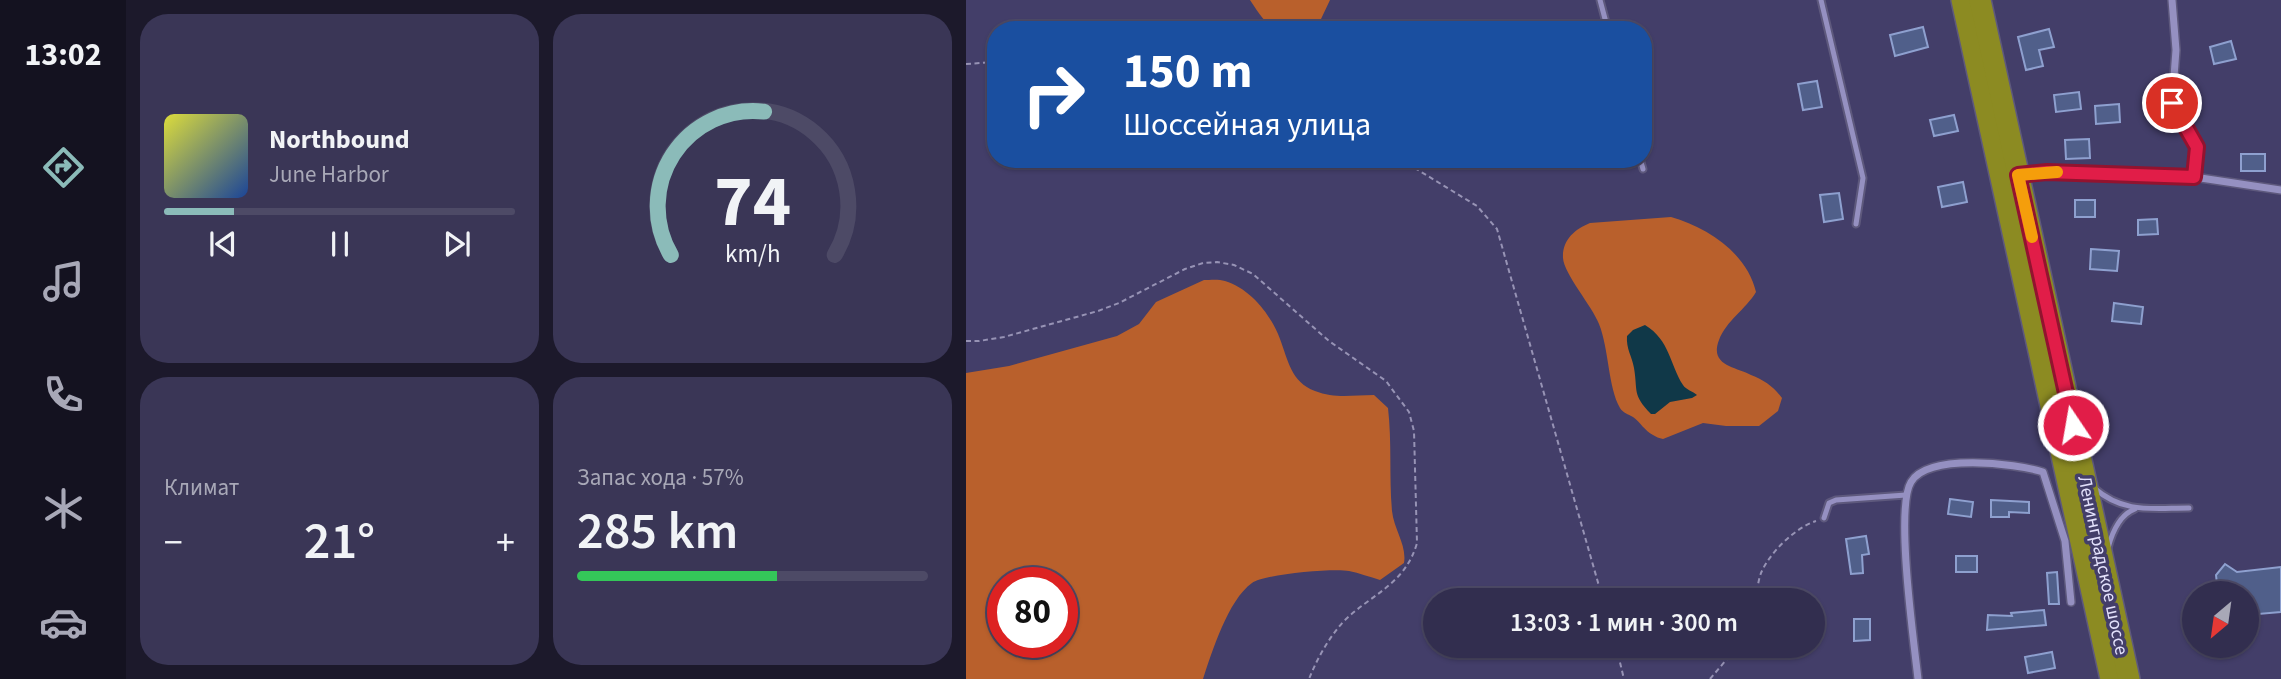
<!DOCTYPE html>
<html lang="ru">
<meta charset="utf-8">
<style>
:root{--surface:#322e4f;--page:#3a3656;--text:#f1f3f6;--muted:#a8a8b7;--line:#4d4a66;--accent:#8bbbb9}
body{margin:0;font-family:"Source Sans 3",sans-serif;background:var(--page);color:var(--text);height:100vh;display:flex;flex-direction:column;font-size:26px;white-space:nowrap}
*{box-sizing:border-box;margin:0}
p{font-size:23px;color:var(--muted)}
.icon{flex:none;width:38px;height:38px;fill:none;stroke:currentColor;stroke-width:2;stroke-linecap:round;stroke-linejoin:round}
.map{position:relative;flex:1;overflow:hidden}
.drawer{display:flex;flex-direction:column;gap:14px;padding:14px;background:#1c192b;width:840px}
.drawer>*{flex:none}
.top-card{position:absolute;left:21px;top:21px;width:665px;height:147px;border-radius:28px;box-shadow:0 2px 5px #0004,0 0 0 2px var(--line);background:#1a4fa0;color:#fff;overflow:hidden}
.needle{width:46px;rotate:209deg}
.tools{position:absolute;left:1216px;top:581px;display:grid;gap:14px}
.tools a{display:grid;place-items:center;width:77px;height:77px;border-radius:50%;background:var(--surface);box-shadow:0 2px 5px #0004,0 0 0 2px var(--line);font-size:35px}
.speed{position:absolute;left:21px;top:567px;display:flex;gap:14px;font-size:35px;font-weight:700;text-align:center}
.speed>*{display:grid;place-content:center;width:91px;height:91px;border-radius:50%;background:var(--surface);box-shadow:0 2px 5px #0004,0 0 0 2px var(--line);line-height:1}
.speed .limit{border:10px solid #d22;background:#fff;color:#111}
.pin{position:absolute;display:grid;place-items:center;width:60px;height:60px;color:#fff;margin:-30px;border:4px solid #fff;border-radius:50%;box-shadow:0 2px 7px #0007}
.me{position:absolute;width:77px;margin:-38px;rotate:348deg;stroke-linejoin:round;filter:drop-shadow(0 0 5px #0008)}
.turn{display:flex;align-items:center;gap:24px;height:147px;padding:0 21px;font-size:32px}
.turn .icon{width:91px;height:91px;stroke-width:2.5}
.turn b{display:block;font-size:49px;line-height:60px}
.big{font-size:52px;font-weight:600;line-height:1.1}
.drawer .card{flex:1;display:flex;flex-direction:column;justify-content:center;gap:10px;min-width:0;padding:0 24px;border-radius:28px;background:var(--page)}
.drawer .dial{align-items:center;gap:0}
.dial svg{height:182px;overflow:visible;fill:none;stroke:var(--line);stroke-width:7;stroke-linecap:round;text-anchor:middle}
.dial text{fill:var(--text);stroke:none}
.song{display:flex;align-items:center;gap:21px}
.cover{width:84px;height:84px;border-radius:10px;background:linear-gradient(135deg,hsl(60 70% 55%),hsl(220 70% 35%))}
.played{height:7px;border-radius:4px;background:linear-gradient(90deg,var(--accent) 20%,var(--line) 20%)}
.keys{display:flex;justify-content:space-around;direction:ltr}
.heat{display:flex;justify-content:space-between;align-items:center;font-size:38px;direction:ltr}
.charge{height:10px;border-radius:5px;background:linear-gradient(90deg,#34c759 57%,var(--line) 0)}
.drawer .tiles{flex:1;display:grid;gap:14px;grid-template-columns:repeat(2,1fr)}
.trip{position:absolute;left:457px;top:588px;width:402px;height:70px;border-radius:35px;background:var(--surface);box-shadow:0 2px 5px #0004,0 0 0 2px var(--line);font-weight:600;line-height:70px;text-align:center}
main{display:flex;flex:1;min-height:0}
.menu{display:flex;flex-direction:column;width:126px;justify-content:space-around;align-items:center;background:#141220;color:var(--muted)}
.menu .icon{width:49px;height:49px}
.menu .active{color:var(--accent)}
.menu b{font-size:32px;color:var(--text)}
.map>svg:first-child{display:block}
</style>
<main>
<nav class="menu">
<b>13:02</b>
<svg class="icon active" aria-label="directions" viewBox="0 0 24 24"><path d="M12 3l9 9-9 9-9-9zM9 14v-3h6M13 9l2 2-2 2"/></svg>
<svg class="icon" aria-label="music" viewBox="0 0 24 24"><path d="M9 18V5l10-2v13"/><circle cx="6" cy="18" r="3"/><circle cx="16" cy="16" r="3"/></svg>
<svg class="icon" aria-label="phone" viewBox="0 0 24 24"><path d="M5 4h4l2 5-3 2q2 4 5 5l2-3 5 2v4C11 20 4 13 5 4z"/></svg>
<svg class="icon" aria-label="climate" viewBox="0 0 24 24"><path d="M12 3v18M4 7l16 10M4 17L20 7"/></svg>
<svg class="icon" aria-label="car" viewBox="0 0 24 24"><path d="M5 17H2v-5l4-1 3-4h7l3 4 3 1v5h-3M9 17h6M6 11h13"/><circle cx="7" cy="17" r="2"/><circle cx="17" cy="17" r="2"/></svg>
</nav>
<section class="drawer">
<div class="tiles">
<div class="card">
<div class="song"><i class="cover"></i><div><b>Northbound</b><p>June Harbor</p></div></div>
<div class="played"></div>
<div class="keys"><svg class="icon" aria-label="previous" viewBox="0 0 24 24"><path d="M18 5L8 12l10 7zM5 5v14"/></svg><svg class="icon" aria-label="pause" viewBox="0 0 24 24"><path d="M8 5v14M16 5v14"/></svg><svg class="icon" aria-label="next" viewBox="0 0 24 24"><path d="M6 5l10 7-10 7zM19 5v14"/></svg></div>
</div>
<div class="card dial"><svg viewBox="0 0 100 80">
<path d="M14 69A42 42 0 1 1 86 69"/>
<path d="M14 69A42 42 0 0 1 55 6" stroke="#8bbbb9"/>
<text x="50" y="56" font-size="32" font-weight="700">74</text>
<text x="50" y="72" font-size="11">km/h</text>
</svg></div>
<div class="card"><p>Климат</p>
<div class="heat"><a>−</a><b class="big">21°</b><a>+</a></div>
</div>
<div class="card"><p>Запас хода · 57%</p><b class="big">285 km</b><div class="charge"></div></div>
</div>
</section>
<div class="map">
<svg width="1315" height="679" viewBox="0 0 1315 679">
<rect width="100%" height="100%" fill="#433e69"/>
<g fill="#b9602c" fill-rule="evenodd">
<path d="M284 0H364L355 19 345 30C307 30 306 34 284 0Z"/>
<path d="M705 217C741 227 781 253 790 292 780 309 760 321 753 340 743 366 770 367 785 375 798 380 808 387 816 398L812 411 793 426H760L737 423 697 439C693 438 690 437 687 435 679 431 674 422 667 417 662 414 657 413 654 408 642 387 643 349 633 324 626 306 598 274 597 258 596 240 609 229 624 223Z"/>
<path d="M238 280C244 280 253 279 259 281 285 289 305 315 314 339 322 360 325 382 349 391 369 399 387 395 408 395L422 408C426 442 423 477 426 511 428 530 441 545 438 563L414 580C404 577 393 573 383 571 368 568 298 574 286 583 262 600 246 652 237 679H0V373L43 366 151 336 173 324 190 302ZM37 583H96V642H37Z"/>
</g>
<path fill="#103848" d="M679 325C704 340 704 365 717 385 720 390 727 391 731 395L726 398 704 402 689 414H685C666 394 672 392 668 368 666 356 660 349 661 336L667 330Z"/>
<g fill="#505f8a" stroke="#8ea0cf" stroke-width="2">
<polygon points="957,27 962,47 929,56 924,35"/>
<polygon points="1083,29 1088,47 1073,50 1077,66 1060,70 1052,37"/>
<polygon points="1265,41 1270,59 1248,64 1244,47"/>
<polygon points="851,81 856,107 837,110 832,84"/>
<polygon points="1113,92 1115,109 1090,112 1088,95"/>
<polygon points="1153,104 1154,122 1130,124 1129,106"/>
<polygon points="988,115 992,131 968,136 964,120"/>
<polygon points="1123,139 1124,158 1100,159 1099,140"/>
<rect x="1275" y="154" width="24" height="17"/>
<polygon points="997,182 1001,202 976,207 972,187"/>
<polygon points="873,193 877,219 858,222 854,195"/>
<rect x="1109" y="200" width="20" height="17"/>
<polygon points="1191,219 1192,234 1172,235 1172,220"/>
<polygon points="1125,249 1153,251 1151,271 1124,269"/>
<polygon points="1148,303 1177,307 1175,324 1146,321"/>
<polygon points="984,499 1007,502 1005,517 982,514"/>
<polygon points="1025,500 1063,502 1063,513 1043,512 1043,517 1025,517"/>
<polygon points="900,536 903,554 896,555 897,573 885,574 880,539"/>
<rect x="990" y="556" width="21" height="16"/>
<polygon points="1259,564 1271,572 1315,567 1315,612 1281,615 1281,593 1252,593 1250,575"/>
<polygon points="1091,572 1093,604 1083,604 1081,573"/>
<polygon points="1078,610 1080,625 1021,630 1022,615 1046,616 1045,613"/>
<polygon points="888,619 904,619 904,640 888,641"/>
<polygon points="1086,652 1089,668 1062,673 1059,657"/>
</g>
<g fill="none" stroke-linecap="round" stroke-linejoin="round">
<g stroke="#5e597d" stroke-width="9">
<g id="lane">
<polyline points="634,0 642,30"/>
<polyline points="855,0 897,178 890,224"/>
<polyline points="674,159 677,169"/>
<path d="M1128 488C1158 514 1186 508 1223 508"/>
<polyline points="858,518 863,503 870,500 940,495"/>
<path d="M1142 548C1146 533 1153 515 1169 509"/>
</g>
</g>
<g stroke="#5e597d" stroke-width="10">
<g id="street">
<polyline points="1206,0 1210,50 1206,103 1231,147 1228,177"/>
<polyline points="1056,174 1081,172 1228,177 1315,190"/>
<path d="M952 679C948 642 929 508 945 482 962 453 1049 463 1077 472L1099 541 1105 602"/>
</g>
</g>
<g stroke="#5e597d" stroke-width="24">
<g id="highway">
<polyline points="996,0 1145,679"/>
<polyline points="1014,0 1163,679"/>
</g>
</g>
<g stroke="#9793b5" stroke-width="2" stroke-dasharray="5 3.5" stroke-linecap="butt">
<polyline points="0,64 30,62"/>
<polyline points="434,159 511,206 531,229 637,600"/>
<path d="M0 341H13L38 337 132 311 153 303 219 269 237 263 251 262 268 265 287 274 363 341 420 381 443 412 448 431 451 543C439 585 405 594 377 622 362 639 351 659 343 679"/>
<path d="M789 600C791 592 792 581 795 573 804 552 829 528 850 521"/>
<polyline points="650,646 658,679"/>
<polyline points="744,679 772,646"/>
</g>
<use href="#lane" stroke="#9590c1" stroke-width="5"/>
<use href="#street" stroke="#9590c1" stroke-width="7"/>
<use href="#highway" stroke="#8c8b22" stroke-width="21"/>
</g>
<g fill="none" stroke-linecap="round" stroke-linejoin="round">
<g stroke="#92132f" stroke-width="18">
<polyline id="route" points="1107,425 1052,175 1081,172 1228,177 1231,147 1206,103"/>
</g>
<use href="#route" stroke="#e11d48" stroke-width="12"/>
<polyline stroke="#f59e0b" stroke-width="12" points="1066,237 1052,175 1091,172"/>
</g>
<g text-anchor="middle" stroke-width="7" stroke-linejoin="round" paint-order="stroke">
<g font-size="19" fill="#e3e1fb" stroke="#433e69">
<text transform="translate(1138 565) rotate(78)" y="7">Ленинградское шоссе</text>
</g>
</g>
</svg>
<div class="tools">
<a><svg class="needle" viewBox="-14 -14 28 28"><path d="M0-13l5 13h-10z" fill="#e53935"/><path d="M0 13l5-13h-10z" fill="#a8a8b7"/></svg></a>
</div>
<div class="speed"><div class="limit">80</div></div>
<div class="pin" style="left:1206px;top:103px;background:#d93025"><svg class="icon" aria-label="arrive" viewBox="0 0 24 24"><path d="M6 21V4h12l-3 4 3 4H6"/></svg></div>
<svg class="me" style="left:1107px;top:425px" viewBox="-20 -20 40 40"><circle r="17" fill="#e11d48" stroke="#fff" stroke-width="3"/><path d="M0-11L8 9 0 5-8 9z" fill="#fff"/></svg>
<div class="trip">13:03 · 1 мин · 300 m</div>
<div class="top-card">
<div class="turn"><svg class="icon" aria-label="right" viewBox="0 0 24 24"><path d="M7 20v-9h11M14 6l5 5-5 5"/></svg><div><b>150 m</b>Шоссейная улица</div></div>
</div>
</div>
</main>
